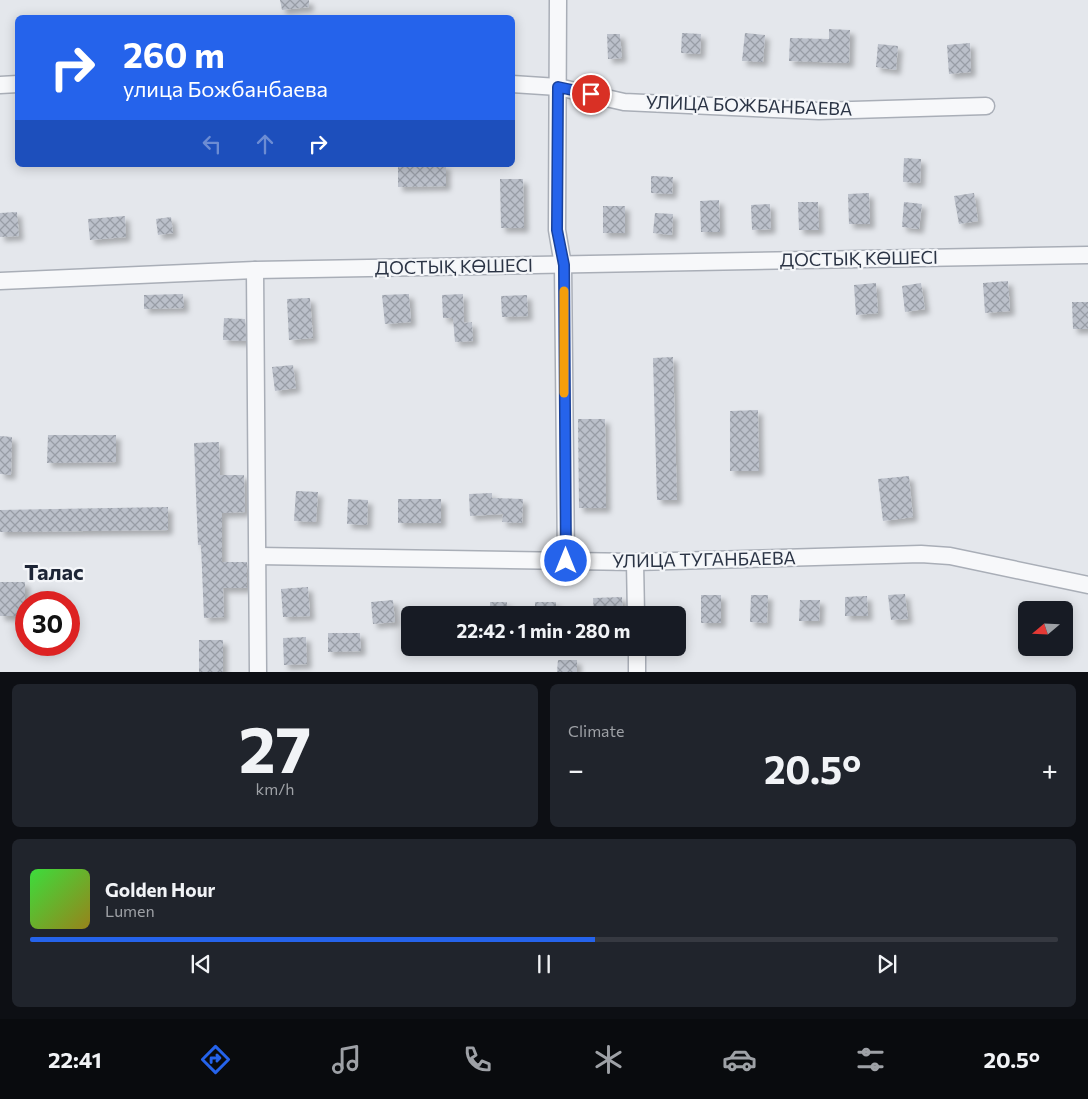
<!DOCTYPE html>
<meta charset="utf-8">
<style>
:root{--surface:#171b24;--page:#20242c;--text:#f1f3f6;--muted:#9ea1a6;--line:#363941;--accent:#2563eb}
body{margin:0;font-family:Commissioner,sans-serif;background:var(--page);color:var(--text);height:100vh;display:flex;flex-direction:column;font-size:19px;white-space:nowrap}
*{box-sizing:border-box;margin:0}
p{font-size:16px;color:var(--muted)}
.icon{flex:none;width:28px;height:28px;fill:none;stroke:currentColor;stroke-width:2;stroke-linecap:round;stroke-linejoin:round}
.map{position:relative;height:672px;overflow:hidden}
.details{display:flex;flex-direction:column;gap:12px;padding:12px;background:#0d0f14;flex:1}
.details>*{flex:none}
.top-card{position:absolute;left:15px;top:15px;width:500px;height:152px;border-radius:8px;box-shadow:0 2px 12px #0003;background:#2563eb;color:#fff;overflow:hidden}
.needle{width:32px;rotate:251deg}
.tools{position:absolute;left:1018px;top:601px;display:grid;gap:10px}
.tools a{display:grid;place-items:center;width:55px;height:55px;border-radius:8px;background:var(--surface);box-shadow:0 2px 12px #0003;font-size:25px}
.speed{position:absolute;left:15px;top:591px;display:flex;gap:10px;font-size:25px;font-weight:700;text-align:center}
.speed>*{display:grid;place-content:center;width:65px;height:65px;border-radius:50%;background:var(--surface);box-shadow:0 2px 12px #0003;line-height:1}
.speed .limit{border:8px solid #d22;background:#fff;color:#111}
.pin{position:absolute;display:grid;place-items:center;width:42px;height:42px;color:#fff;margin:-21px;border:2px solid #fff;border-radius:50%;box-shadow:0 1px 5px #0007}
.me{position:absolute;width:55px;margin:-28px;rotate:0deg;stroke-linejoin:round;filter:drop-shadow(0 0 4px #0008)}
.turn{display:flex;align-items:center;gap:18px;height:105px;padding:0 25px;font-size:22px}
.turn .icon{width:65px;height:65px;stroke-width:2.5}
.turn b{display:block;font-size:35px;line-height:42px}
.lanes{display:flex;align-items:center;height:48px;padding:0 25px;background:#0003;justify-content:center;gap:25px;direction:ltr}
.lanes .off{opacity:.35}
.big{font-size:38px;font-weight:700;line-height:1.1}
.details .tile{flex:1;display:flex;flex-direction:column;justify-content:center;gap:8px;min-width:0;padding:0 18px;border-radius:8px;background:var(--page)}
.details .dial{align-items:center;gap:0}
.dial b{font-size:65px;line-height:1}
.song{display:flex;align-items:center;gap:15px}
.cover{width:60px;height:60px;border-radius:8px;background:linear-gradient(135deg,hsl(120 70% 55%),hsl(50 70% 35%))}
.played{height:5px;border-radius:2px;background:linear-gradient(90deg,var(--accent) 55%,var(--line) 55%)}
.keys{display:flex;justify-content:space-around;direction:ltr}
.heat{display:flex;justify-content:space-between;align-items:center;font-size:28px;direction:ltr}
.details .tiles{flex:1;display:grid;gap:12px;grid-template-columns:1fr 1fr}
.tile:last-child{grid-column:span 2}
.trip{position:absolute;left:401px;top:606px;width:285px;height:50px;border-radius:8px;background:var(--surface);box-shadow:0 2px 12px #0003;font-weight:700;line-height:50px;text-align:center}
.tabs{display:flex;height:80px;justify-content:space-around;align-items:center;background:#090b0e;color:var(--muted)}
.tabs .icon{width:35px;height:35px}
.tabs .selected{color:var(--accent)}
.tabs b{font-size:22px;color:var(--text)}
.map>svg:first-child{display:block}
</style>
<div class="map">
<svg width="1088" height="672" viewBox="0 0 1088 672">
<defs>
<pattern id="building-cross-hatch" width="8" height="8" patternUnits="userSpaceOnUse" patternTransform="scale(1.25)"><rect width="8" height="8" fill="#bbc0ca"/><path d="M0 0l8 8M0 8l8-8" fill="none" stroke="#989da6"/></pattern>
<filter id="shadow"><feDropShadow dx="4.5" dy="4.5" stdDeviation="2.5" flood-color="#0004"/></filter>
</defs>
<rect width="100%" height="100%" fill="#e4e7ec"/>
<g fill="url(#building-cross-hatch)" filter="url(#shadow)">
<polygon points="280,0 309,0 309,7 282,10"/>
<polygon points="829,29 850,30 849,63 789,61 790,38 829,39"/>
<polygon points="682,33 701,34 700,54 681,53"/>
<polygon points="745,33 765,35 763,62 742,61"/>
<polygon points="607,34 620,34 622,58 608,59"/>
<polygon points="970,43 971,72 949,74 947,45"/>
<polygon points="878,44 898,46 896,70 876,67"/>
<polygon points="904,158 921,159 920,183 903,182"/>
<polygon points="398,165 446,165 446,186 398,187"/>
<polygon points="651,176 673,177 672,194 651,193"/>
<polygon points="500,179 523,179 524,228 501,228"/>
<polygon points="869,193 870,224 849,224 848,194"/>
<polygon points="974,193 978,221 959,224 954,196"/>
<polygon points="719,200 720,232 701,232 700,201"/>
<polygon points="798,202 818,202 819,230 799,230"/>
<polygon points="904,202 922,204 919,229 902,227"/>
<polygon points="770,204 771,229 752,230 751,205"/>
<rect x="603" y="206" width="22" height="27"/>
<polygon points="17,212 19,236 0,237 0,213"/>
<polygon points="655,213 673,214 672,235 653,233"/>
<polygon points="125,216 126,237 90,240 88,219"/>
<polygon points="171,217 173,233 158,235 156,219"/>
<polygon points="1008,281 1010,311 985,313 983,283"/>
<polygon points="876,283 878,313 856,315 854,285"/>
<polygon points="921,283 925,309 905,312 902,286"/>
<polygon points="183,294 184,308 144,309 144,295"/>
<polygon points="409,294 411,322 385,324 382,295"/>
<polygon points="463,294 464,323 472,322 473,341 455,342 453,318 443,318 442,295"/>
<polygon points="527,295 528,316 502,317 501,296"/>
<polygon points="310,298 313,338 289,340 287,299"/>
<polygon points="1072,302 1088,302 1088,329 1073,329"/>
<polygon points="224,318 245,319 246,341 223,340"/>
<polygon points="673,357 677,500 657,500 653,358"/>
<polygon points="293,365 296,388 275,391 272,367"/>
<polygon points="758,410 759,471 730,471 730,411"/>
<polygon points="578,419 605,419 606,508 579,508"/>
<polygon points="48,435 116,435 116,462 47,463"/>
<polygon points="0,436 12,437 11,475 0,474"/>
<polygon points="219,442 220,475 244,475 245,512 222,513 222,562 247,562 247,588 223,588 224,617 204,618 201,545 198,545 194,443"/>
<polygon points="909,476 913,517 883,521 878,479"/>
<polygon points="296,491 318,492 316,522 294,521"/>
<polygon points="492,493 492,498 523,499 522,523 502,522 503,514 470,516 469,494"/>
<polygon points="348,499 368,500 367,525 347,524"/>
<rect x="398" y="499" width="43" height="24"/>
<polygon points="168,507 168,530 0,532 0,510"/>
<rect x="0" y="582" width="25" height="34"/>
<polygon points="308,587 310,616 283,617 281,589"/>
<polygon points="905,594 908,619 891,620 888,595"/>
<rect x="701" y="595" width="20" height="28"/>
<polygon points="751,595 768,595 767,623 750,622"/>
<polygon points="867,596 868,616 845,616 845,597"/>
<polygon points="622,597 623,614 594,615 593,598"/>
<polygon points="393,600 395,622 373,624 371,602"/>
<polygon points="800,600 820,600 819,621 799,621"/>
<rect x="490" y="602" width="17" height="13"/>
<rect x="535" y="602" width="21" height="13"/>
<polygon points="328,633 360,633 361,651 328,652"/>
<polygon points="306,637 307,664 284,665 283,638"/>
<rect x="199" y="640" width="24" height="32"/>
<polygon points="558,660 577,660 577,672 557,672"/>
</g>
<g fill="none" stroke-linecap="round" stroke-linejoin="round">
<g stroke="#a9aeb7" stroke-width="19">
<g id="minor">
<polyline points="558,0 557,230 563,265 566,561"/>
<polyline points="512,84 558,87 624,102 819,111 986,106"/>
<polyline points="0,85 18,84"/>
<polyline points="255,270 258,672"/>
<polyline points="0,281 255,270 1088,255"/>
<polyline points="258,556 635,562 921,554 950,556 1088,585"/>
<polyline points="635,562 636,615"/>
<polyline points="637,648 637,672"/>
</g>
</g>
<use href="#minor" stroke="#f7f8fa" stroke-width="16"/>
</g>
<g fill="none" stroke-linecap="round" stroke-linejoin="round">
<g stroke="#184099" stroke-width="12">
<polyline id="route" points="566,561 564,265 557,230 558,87 591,94"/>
</g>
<use href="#route" stroke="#2563eb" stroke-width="9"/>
<polyline stroke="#f59e0b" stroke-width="9" points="564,291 564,393"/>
</g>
<g text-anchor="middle" stroke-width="4.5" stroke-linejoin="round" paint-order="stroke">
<g font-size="18" fill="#2b3445" stroke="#f4f6f9">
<text transform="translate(749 106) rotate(2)" y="6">УЛИЦА БОЖБАНБАЕВА</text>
<text transform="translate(859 259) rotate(-1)" y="6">ДОСТЫҚ КӨШЕСІ</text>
<text transform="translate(454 267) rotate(-1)" y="6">ДОСТЫҚ КӨШЕСІ</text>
<text transform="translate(704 560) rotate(-1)" y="6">УЛИЦА ТУГАНБАЕВА</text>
</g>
<g font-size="22" font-weight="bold" fill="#1d2536" stroke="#f4f6f9">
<text x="54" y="580">Талас</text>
</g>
</g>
</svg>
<div class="tools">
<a><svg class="needle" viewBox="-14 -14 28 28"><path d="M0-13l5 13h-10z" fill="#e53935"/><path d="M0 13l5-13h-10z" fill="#9ea1a6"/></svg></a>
</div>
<div class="speed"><div class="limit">30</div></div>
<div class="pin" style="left:591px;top:94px;background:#d93025"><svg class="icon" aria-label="arrive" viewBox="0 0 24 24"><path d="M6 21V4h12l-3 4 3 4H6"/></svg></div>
<svg class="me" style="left:566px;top:561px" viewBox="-20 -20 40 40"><circle r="17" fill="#2563eb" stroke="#fff" stroke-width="3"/><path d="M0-11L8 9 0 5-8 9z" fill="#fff"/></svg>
<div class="trip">22:42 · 1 min · 280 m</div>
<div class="top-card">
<div class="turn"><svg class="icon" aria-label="right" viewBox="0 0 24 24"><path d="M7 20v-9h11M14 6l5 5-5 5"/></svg><div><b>260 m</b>улица Божбанбаева</div></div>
<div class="lanes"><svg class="icon off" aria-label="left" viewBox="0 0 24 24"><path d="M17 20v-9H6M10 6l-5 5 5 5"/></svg><svg class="icon off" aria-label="ahead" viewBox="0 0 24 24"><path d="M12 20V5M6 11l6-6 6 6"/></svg><svg class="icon" aria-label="right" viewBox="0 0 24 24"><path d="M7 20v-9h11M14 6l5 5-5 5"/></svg></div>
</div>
</div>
<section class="details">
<div class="tiles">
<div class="tile dial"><b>27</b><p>km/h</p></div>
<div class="tile"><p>Climate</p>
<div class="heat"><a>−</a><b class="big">20.5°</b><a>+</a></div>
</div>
<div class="tile">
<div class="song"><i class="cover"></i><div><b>Golden Hour</b><p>Lumen</p></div></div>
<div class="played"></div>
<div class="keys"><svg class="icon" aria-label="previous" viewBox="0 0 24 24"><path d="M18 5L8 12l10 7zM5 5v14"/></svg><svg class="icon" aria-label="pause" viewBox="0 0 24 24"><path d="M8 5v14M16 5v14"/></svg><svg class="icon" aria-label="next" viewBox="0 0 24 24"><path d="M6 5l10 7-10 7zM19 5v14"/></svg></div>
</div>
</div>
</section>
<nav class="tabs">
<b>22:41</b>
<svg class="icon selected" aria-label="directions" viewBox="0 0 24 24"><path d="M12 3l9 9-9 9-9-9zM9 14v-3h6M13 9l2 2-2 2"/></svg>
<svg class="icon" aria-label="music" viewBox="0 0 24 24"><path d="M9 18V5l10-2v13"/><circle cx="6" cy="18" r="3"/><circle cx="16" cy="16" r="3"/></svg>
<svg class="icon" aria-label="phone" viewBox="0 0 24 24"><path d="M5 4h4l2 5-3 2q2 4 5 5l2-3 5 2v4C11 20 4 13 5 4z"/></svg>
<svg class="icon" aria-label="climate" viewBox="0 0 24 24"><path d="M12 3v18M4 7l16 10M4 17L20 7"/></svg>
<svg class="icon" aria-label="car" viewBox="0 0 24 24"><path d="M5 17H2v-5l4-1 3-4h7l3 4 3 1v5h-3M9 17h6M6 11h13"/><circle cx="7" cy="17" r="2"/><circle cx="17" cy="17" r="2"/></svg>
<svg class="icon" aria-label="filters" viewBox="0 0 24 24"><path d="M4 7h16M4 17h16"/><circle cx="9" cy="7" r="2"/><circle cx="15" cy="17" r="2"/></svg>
<b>20.5°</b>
</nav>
